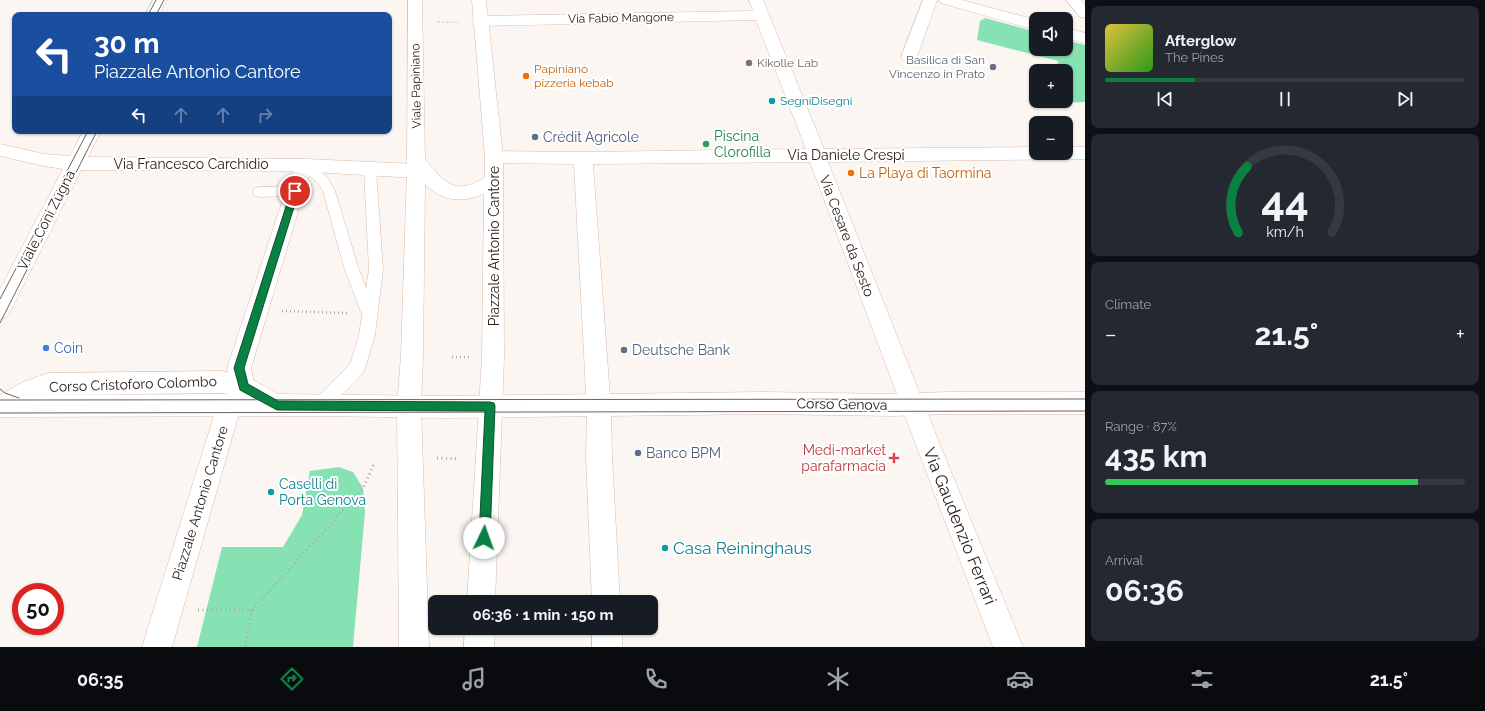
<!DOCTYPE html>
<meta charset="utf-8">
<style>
:root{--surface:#171b24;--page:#242831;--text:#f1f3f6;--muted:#9ea1a6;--line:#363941;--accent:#0b8043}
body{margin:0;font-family:Raleway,sans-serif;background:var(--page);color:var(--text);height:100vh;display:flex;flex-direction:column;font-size:15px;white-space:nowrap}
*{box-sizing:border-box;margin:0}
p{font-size:13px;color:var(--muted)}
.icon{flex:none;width:22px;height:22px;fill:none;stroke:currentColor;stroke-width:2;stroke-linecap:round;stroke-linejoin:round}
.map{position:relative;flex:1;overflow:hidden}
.drawer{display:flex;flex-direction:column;gap:6px;padding:6px;background:#0d0f14;width:400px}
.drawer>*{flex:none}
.guide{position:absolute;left:12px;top:12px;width:380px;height:122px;border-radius:8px;box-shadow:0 1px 3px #0004;background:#1a4fa0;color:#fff;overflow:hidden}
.controls{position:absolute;left:1029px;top:12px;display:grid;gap:8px}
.controls a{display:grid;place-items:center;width:44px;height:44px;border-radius:8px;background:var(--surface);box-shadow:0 1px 3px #0004;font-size:20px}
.speed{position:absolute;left:12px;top:583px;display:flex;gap:8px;font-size:20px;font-weight:700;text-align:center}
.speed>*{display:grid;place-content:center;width:52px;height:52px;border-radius:50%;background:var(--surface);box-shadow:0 1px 3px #0004;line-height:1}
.speed .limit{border:6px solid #d22;background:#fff;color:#111}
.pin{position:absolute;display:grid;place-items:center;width:34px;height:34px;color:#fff;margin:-17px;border:2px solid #fff;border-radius:50%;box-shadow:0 1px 4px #0007}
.me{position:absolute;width:44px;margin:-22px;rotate:3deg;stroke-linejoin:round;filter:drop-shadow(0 0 3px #0008)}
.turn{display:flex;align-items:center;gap:14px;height:84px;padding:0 16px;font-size:18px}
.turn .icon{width:52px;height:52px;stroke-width:2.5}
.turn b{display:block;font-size:28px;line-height:34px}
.lanes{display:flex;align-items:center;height:38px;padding:0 16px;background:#0003;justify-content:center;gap:20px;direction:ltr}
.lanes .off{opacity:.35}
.big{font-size:30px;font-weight:700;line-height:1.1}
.drawer .card{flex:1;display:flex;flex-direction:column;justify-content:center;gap:6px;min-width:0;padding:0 14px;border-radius:8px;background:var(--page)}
.drawer .dial{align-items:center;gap:0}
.dial svg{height:104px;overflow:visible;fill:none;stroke:var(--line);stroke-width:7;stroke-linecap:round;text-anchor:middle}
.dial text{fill:var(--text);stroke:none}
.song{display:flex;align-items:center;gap:12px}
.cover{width:48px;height:48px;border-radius:6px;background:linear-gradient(135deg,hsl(50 70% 55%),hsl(110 70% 35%))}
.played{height:4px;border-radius:2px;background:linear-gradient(90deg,var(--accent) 25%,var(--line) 25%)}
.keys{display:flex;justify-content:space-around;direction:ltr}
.heat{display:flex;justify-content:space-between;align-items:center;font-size:22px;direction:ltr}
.charge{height:6px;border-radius:3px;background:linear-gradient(90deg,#34c759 87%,var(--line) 0)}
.trip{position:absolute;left:428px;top:595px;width:230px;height:40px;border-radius:8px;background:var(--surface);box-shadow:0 1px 3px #0004;font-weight:700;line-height:40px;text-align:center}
.menu{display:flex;height:64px;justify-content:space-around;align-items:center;background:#090b0e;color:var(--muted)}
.menu .icon{width:28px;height:28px}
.menu .active{color:var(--accent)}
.menu b{font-size:18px;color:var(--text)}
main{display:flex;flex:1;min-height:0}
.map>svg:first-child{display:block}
</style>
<main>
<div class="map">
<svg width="1085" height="647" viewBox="0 0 1085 647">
<rect width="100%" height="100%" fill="#fcf6f3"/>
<g fill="#86e2b3">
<polygon points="985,18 1036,32 1036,49 1066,49 1066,40 1085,45 1085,102 1060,103 1060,101 1066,101 1066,95 1073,90 1073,85 1066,79 1066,71 1057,71 1058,61 977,40 980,21"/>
<polygon points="339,467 353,472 363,488 365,512 353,647 197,647 222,547 283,547 302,515 310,471"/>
</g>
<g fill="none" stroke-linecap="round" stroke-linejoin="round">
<g stroke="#d8bbac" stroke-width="1">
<g id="service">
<polygon points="306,161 310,162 328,178 335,191 358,267 366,288 369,270 364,169 366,166 370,165 374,166 376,169 383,270 375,335 365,368 363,373 327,410 321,412 315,410 313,405 315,400 350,364 359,335 362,315 344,267 323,191 318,184 300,165 302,162"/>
<polygon points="295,186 300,188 301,191 300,194 295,196 259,197 254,195 253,192 254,189 259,187"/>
</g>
</g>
<g stroke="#d8bbac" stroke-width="1">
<polygon id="pedestrian" points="923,0 937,0 917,57 915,60 909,62 903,60 901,57"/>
</g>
<g stroke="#d8bbac" stroke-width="1">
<g id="minor">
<polygon points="153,0 167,0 159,15 145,15"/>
<polygon points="749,0 763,0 824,149 1036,147 1036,153 1066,153 1066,147 1085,147 1085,159 828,162 940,445 1023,647 993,647 916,445 810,162 593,164 611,411 612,456 620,602 592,602 586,456 587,411 574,164 494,163 488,161 485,157 488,153 494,151 583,152 806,149 756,20 480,26 475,24 472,21 475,18 480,16 753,11"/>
<polygon points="939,0 962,0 1036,20 1036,30 941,3"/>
<polygon points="1066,0 1081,0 1085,5 1085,18 1080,17"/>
<polygon points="1066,28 1085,33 1085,43 1066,38"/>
<polygon points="83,131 101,131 88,157 306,159 416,164 423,166 425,171 423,176 416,178 312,172 308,178 251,368 255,387 251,395 243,398 235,395 231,387 227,368 290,178 293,171 81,170 8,316 0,319 0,289 63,169 44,166 0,156 0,144 44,154 70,156"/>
<polygon points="229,395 237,398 241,406 172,647 142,647 217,406 221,398"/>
<rect x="592" y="628" width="30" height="19"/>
</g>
</g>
<g stroke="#d8bbac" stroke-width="1">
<path id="tertiary" d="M222 371 251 379 279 394 445 396 763 392 893 394 948 392H1085V414H948L893 416 763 414 445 418 321 416 0 417V395L23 382 48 373ZM222 393 229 394 47 395H48Z"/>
</g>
<g stroke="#d8bbac" stroke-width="1">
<g id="secondary">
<path d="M408 0H422L425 159C444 182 455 197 485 177V157L472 0H486L503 157 504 357 495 602H467L482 357 484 194C462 203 442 202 425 184L423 356 421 406 429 647H399L397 406 401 356 407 171Z"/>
<polygon points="465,628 495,628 494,647 464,647"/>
</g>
</g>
<polyline stroke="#b1a9a6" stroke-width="2" stroke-dasharray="0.5 2" stroke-linecap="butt" points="437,22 458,22"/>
<g stroke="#b1a9a6" stroke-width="2.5" stroke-dasharray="1 3" stroke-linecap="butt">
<polyline points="282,311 347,313"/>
<polyline points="452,357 469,357"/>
</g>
<g stroke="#b1a9a6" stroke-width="3" stroke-dasharray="1 3.5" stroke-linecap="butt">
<polyline points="437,458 459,459"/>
<polyline points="198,610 252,610 245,647"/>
<polyline points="252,610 363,488 375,462"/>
</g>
<use href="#service" fill="#fff" fill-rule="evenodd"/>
<use href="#pedestrian" fill="#fff" fill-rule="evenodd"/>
<use href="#minor" fill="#fff" fill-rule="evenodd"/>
<use href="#tertiary" fill="#fff" fill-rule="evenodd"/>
<use href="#secondary" fill="#fff" fill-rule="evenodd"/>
<g stroke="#6c625e" stroke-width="1">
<polyline points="148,15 156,0"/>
<polyline points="156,15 164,0"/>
<polyline points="0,299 88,131"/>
<polyline points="0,323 97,131"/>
<polyline points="0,389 5,393 19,398"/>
<polyline points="0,400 1085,399"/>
<polyline points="0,413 1085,411"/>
</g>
</g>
<polygon fill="#0b8043" stroke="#07532c" points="295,188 299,191 244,368 248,384 278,401 490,402 494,403 495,406 490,538 488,542 484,544 480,542 479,538 485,411 277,410 240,390 234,368 291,191"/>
<circle fill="#8d6e63" stroke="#fff" stroke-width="1.5" cx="749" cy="63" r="4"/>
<circle fill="#6b7280" stroke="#fff" stroke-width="1.5" cx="993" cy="67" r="4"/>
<g fill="#e8710a" stroke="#fff" stroke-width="1.5">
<circle cx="526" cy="76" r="4"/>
<circle cx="851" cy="173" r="4"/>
</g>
<g fill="#0f9aa8" stroke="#fff" stroke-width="1.5">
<circle cx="772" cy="101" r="4"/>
<circle cx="271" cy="492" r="4"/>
<circle cx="665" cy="548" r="4"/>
</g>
<g fill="#5c6f8a" stroke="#fff" stroke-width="1.5">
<circle cx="535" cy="137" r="4"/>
<circle cx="624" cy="350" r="4"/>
<circle cx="638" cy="453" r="4"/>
</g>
<circle fill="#2e9e5b" stroke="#fff" stroke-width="1.5" cx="706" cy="144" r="4"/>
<circle fill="#3f7fe0" stroke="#fff" stroke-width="1.5" cx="46" cy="348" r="4"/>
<path fill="#e0444e" stroke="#fff" stroke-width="1.5" d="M892 452h4v4h4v4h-4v4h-4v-4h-4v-4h4z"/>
<g text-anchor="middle" stroke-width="4" stroke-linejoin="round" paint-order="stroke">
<g font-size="12" fill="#2b201b" stroke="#fff">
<text transform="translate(621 18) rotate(-1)" y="4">Via Fabio Mangone</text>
<text transform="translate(416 86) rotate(-91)" y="4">Viale Papiniano</text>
</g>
<g font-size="12" fill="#5b616d" stroke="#fff" text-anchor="end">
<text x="985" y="64">Basilica di San<tspan x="985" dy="14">Vincenzo in Prato</tspan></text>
</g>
<g font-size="12" fill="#785e54" stroke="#fff" text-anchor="start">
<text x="757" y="67">Kikolle Lab</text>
</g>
<g font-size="12" fill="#c56008" stroke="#fff" text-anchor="start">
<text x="534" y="73">Papiniano<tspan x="534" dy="14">pizzeria kebab</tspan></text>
</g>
<g font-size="12" fill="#0d838f" stroke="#fff" text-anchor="start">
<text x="780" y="105">SegniDisegni</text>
</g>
<g font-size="14" fill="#27864d" stroke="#fff" text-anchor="start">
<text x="714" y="141">Piscina<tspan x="714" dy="16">Clorofilla</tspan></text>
</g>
<g font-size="14" fill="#4e5e75" stroke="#fff" text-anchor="start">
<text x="543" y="142">Crédit Agricole</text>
<text x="632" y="355">Deutsche Bank</text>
<text x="646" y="458">Banco BPM</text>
</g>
<g font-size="14" fill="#2b201b" stroke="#fff">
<text x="846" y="160">Via Daniele Crespi</text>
<text x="191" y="169">Via Francesco Carchidio</text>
<text transform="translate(46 220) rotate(-63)" y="5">Viale Coni Zugna</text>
<text transform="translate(847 236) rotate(69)" y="5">Via Cesare da Sesto</text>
<text transform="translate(494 246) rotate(-90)" y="5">Piazzale Antonio Cantore</text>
<text transform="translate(133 384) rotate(-2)" y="5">Corso Cristoforo Colombo</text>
<text transform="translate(842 404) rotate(1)" y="5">Corso Genova</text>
<text transform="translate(200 503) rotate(-73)" y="5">Piazzale Antonio Cantore</text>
</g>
<g font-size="14" fill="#c56008" stroke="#fff" text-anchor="start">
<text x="859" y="178">La Playa di Taormina</text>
</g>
<g font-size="14" fill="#366cbe" stroke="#fff" text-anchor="start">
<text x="54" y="353">Coin</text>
</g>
<g font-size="14" fill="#be3a42" stroke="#fff" text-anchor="end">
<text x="886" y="455">Medi-market<tspan x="886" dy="16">parafarmacia</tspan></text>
</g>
<g font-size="14" fill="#0d838f" stroke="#fff" text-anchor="start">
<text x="279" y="489">Caselli di<tspan x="279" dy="16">Porta Genova</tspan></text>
</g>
<g font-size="17" fill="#2b201b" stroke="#fff">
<text transform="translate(960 526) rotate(68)" y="6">Via Gaudenzio Ferrari</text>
</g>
<g font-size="17" fill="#0d838f" stroke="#fff" text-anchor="start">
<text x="673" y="554">Casa Reininghaus</text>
</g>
</g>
</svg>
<div class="controls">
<a><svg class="icon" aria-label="sound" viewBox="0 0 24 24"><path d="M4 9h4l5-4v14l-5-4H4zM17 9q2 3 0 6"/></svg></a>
<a>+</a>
<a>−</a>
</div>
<div class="speed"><div class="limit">50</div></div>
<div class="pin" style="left:295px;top:191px;background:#d93025"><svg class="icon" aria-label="arrive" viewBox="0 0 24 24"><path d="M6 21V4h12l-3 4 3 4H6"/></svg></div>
<svg class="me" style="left:484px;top:538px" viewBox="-20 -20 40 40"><circle r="19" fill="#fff"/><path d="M0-13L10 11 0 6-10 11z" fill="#0b8043"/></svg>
<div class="trip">06:36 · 1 min · 150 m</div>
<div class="guide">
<div class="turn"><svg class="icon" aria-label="left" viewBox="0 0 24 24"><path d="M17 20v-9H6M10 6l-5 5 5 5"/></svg><div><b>30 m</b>Piazzale Antonio Cantore</div></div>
<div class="lanes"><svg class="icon" aria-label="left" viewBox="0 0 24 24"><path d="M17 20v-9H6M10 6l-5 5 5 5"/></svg><svg class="icon off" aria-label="ahead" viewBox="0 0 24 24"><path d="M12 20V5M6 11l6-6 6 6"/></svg><svg class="icon off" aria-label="ahead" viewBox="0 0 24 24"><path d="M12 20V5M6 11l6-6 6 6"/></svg><svg class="icon off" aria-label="right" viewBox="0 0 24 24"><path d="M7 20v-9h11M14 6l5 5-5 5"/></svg></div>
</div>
</div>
<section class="drawer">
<div class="card">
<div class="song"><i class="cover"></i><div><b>Afterglow</b><p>The Pines</p></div></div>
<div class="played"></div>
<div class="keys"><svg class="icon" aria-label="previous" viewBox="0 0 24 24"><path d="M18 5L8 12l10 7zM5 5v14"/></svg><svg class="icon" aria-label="pause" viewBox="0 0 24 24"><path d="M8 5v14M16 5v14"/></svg><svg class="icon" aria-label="next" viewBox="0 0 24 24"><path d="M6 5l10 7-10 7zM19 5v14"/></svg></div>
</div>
<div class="card dial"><svg viewBox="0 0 100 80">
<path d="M14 69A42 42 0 1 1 86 69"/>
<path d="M14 69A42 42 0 0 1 21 18" stroke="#0b8043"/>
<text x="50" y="56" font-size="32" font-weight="700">44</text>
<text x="50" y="72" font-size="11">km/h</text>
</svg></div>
<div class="card"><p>Climate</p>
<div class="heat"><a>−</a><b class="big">21.5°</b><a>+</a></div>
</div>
<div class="card"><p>Range · 87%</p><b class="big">435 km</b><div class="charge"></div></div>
<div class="card"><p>Arrival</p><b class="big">06:36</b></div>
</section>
</main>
<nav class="menu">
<b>06:35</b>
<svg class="icon active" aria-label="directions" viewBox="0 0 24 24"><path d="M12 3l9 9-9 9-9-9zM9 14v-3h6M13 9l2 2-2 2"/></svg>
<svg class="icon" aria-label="music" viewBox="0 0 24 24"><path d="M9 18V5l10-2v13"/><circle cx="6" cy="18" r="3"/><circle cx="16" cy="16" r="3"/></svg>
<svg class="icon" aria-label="phone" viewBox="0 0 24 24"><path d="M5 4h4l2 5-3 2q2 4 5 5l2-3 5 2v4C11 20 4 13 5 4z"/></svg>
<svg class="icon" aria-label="climate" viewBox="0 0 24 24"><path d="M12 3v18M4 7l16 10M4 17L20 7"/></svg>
<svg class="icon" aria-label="car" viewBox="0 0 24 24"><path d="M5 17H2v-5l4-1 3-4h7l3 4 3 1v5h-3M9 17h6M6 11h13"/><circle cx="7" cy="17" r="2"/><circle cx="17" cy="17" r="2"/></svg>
<svg class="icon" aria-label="filters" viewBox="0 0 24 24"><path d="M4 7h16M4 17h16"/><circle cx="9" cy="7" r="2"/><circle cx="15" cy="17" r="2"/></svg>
<b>21.5°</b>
</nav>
